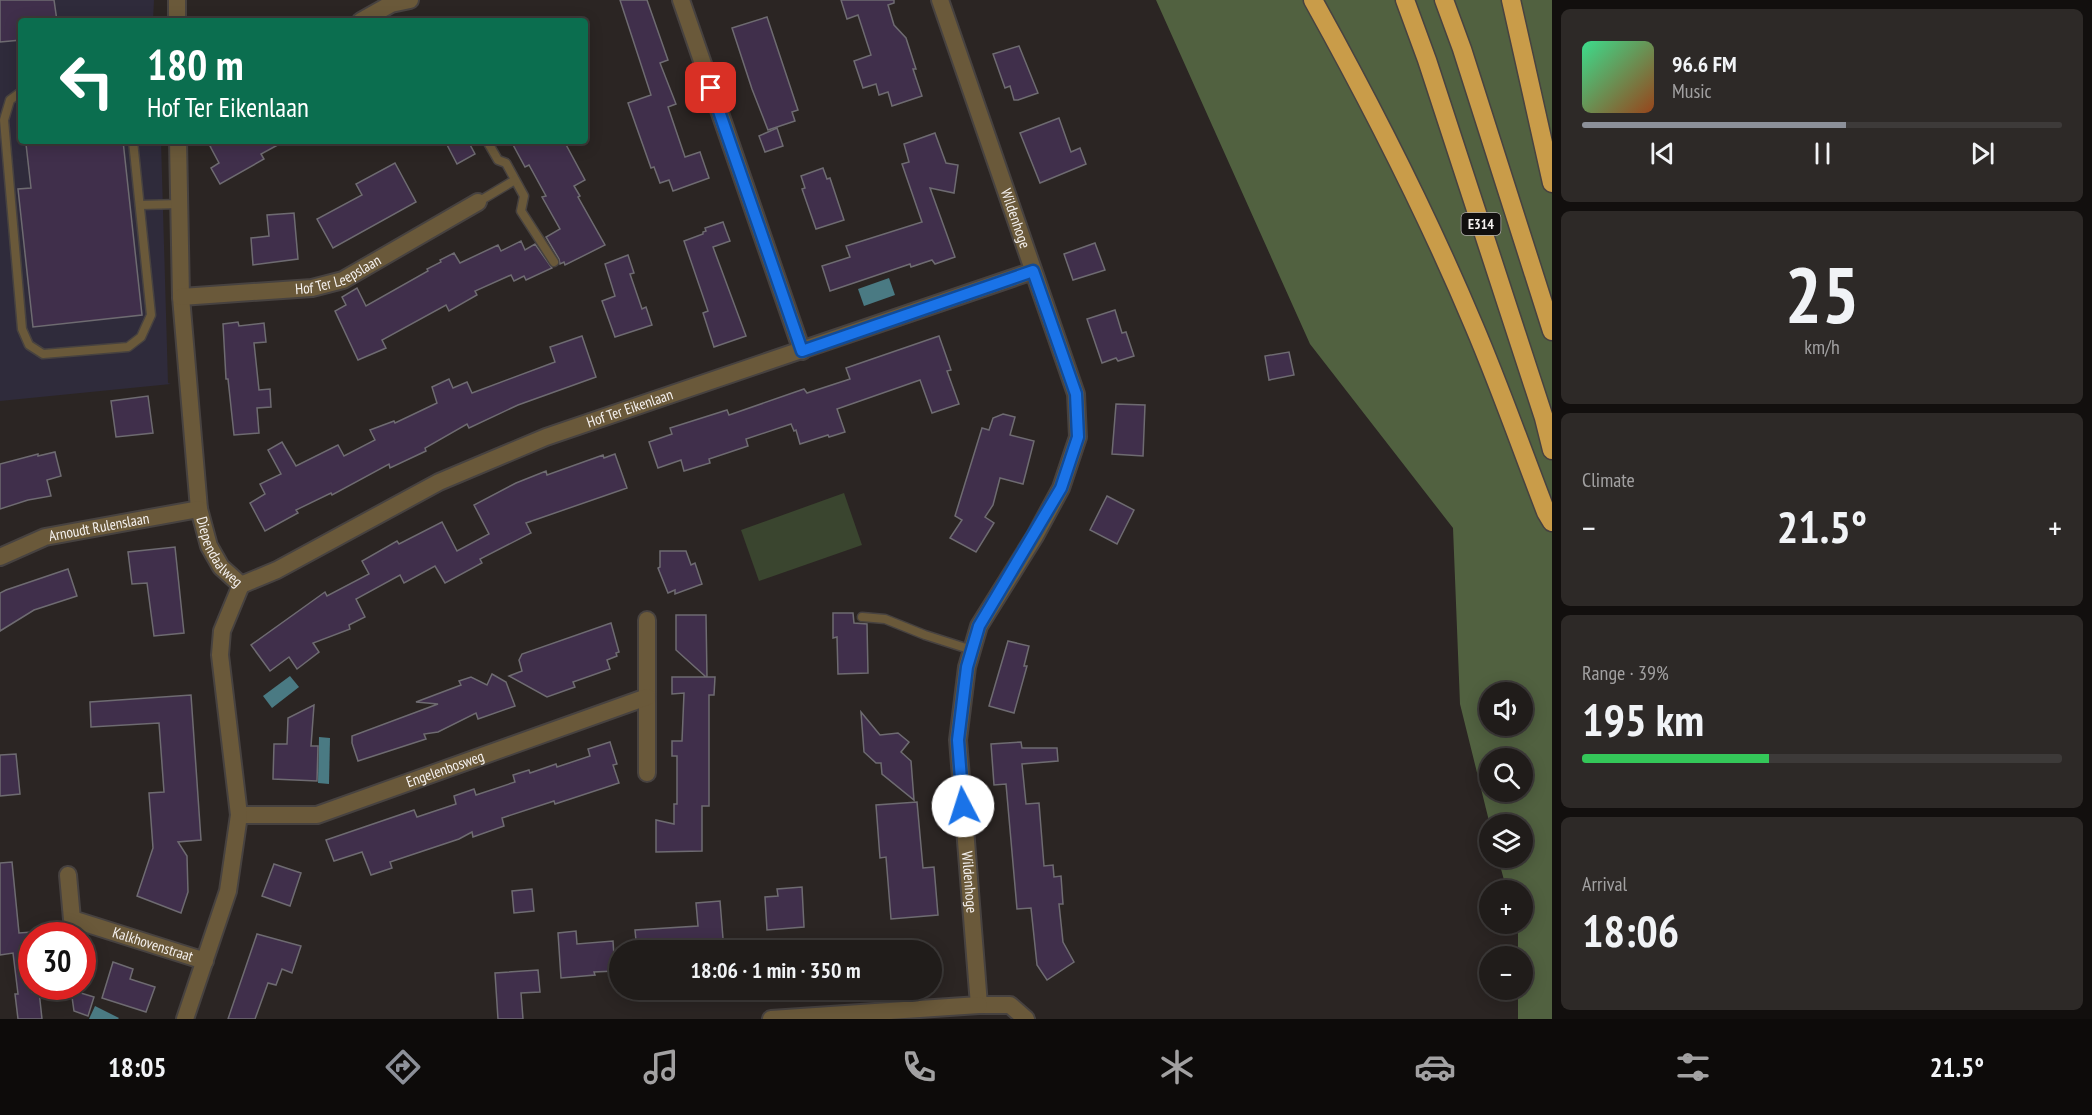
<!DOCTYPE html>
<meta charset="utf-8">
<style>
:root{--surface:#201c1a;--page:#2d2927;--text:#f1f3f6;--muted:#a2a1a2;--line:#3d3a39;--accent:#8c9099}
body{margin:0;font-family:"PT Sans Narrow",sans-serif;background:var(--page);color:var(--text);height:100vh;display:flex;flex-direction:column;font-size:22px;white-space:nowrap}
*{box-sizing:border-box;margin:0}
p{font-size:20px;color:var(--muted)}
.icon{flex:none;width:33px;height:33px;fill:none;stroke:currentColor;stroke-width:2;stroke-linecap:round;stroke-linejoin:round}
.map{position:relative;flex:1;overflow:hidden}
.sheet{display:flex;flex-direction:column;gap:9px;padding:9px;background:#120f0e;width:540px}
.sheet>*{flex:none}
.banner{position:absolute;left:18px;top:18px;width:570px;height:126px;border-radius:6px;box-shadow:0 3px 15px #0003,0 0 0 2px var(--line);background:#0b6e4f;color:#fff;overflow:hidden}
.fabs{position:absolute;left:1479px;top:682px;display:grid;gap:12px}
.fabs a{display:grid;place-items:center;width:54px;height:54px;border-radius:50%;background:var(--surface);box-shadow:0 3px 15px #0003,0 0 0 2px var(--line);font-size:30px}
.speed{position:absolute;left:18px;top:922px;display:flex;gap:12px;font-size:30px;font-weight:700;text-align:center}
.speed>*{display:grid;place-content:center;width:78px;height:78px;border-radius:50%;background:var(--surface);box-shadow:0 3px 15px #0003,0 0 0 2px var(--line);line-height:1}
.speed .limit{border:9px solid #d22;background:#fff;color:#111}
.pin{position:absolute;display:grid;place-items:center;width:51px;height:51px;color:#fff;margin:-26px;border-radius:12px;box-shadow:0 3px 9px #0006}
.me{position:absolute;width:66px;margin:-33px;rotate:355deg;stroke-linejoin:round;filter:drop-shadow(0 0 4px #0008)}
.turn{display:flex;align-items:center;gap:21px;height:126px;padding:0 30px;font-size:27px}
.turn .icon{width:78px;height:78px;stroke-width:2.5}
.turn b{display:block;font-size:42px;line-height:51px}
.big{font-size:45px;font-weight:600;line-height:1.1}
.sheet .tile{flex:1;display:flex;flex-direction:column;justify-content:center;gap:9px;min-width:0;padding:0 21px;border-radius:9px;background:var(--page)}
.sheet .dial{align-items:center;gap:0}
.dial b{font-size:78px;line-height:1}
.song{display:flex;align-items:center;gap:18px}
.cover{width:72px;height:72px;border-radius:9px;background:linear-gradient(135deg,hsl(150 70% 55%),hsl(20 70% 35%))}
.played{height:6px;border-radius:3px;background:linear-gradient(90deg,var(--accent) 55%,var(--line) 55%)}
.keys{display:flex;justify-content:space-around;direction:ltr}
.heat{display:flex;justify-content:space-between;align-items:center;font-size:33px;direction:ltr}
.charge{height:9px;border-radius:4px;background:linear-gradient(90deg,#34c759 39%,var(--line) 0)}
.trip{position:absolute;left:609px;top:940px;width:333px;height:60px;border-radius:30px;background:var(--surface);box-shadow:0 3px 15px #0003,0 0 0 2px var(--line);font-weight:600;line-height:60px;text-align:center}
.tab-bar{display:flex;height:96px;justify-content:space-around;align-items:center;background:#0d0b0a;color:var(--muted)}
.tab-bar .icon{width:42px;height:42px}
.tab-bar .active{color:var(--accent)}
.tab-bar b{font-size:27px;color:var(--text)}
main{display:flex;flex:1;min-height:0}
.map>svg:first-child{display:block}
</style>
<main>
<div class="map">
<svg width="1552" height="1019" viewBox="0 0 1552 1019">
<rect width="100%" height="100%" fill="#2b2523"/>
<polygon fill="#2f2b3b" points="0,0 154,0 153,21 21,21 21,141 161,141 168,383 171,384 0,401"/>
<polygon fill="#3a452f" points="844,493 862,545 759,581 741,530"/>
<path fill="#516140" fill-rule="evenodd" d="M1156 0H1552V1019H1518V990H1522V957H1518V934L1515 924H1522V891H1507L1498 858H1522V825H1490L1460 704 1453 528 1310 344ZM1490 693H1522V726H1490ZM1490 759H1522V792H1490Z"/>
<g fill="#4a7a83">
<polygon points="889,278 895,295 864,306 858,289"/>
<polygon points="290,676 299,687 272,708 263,696"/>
<polygon points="319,737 330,738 329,784 318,783"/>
<polygon points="95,1006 119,1018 118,1019 89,1019"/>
</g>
<g fill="#402f4b" stroke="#6e6b71" stroke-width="1.5">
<polygon points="0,0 54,0 57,21 21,21 21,40 0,42"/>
<polygon points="620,0 647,0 668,60 660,63 676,104 668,107 685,157 700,152 709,178 673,191 669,180 660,183 654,167 651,168 628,103 651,95"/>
<polygon points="841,0 894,0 894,3 888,5 894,25 906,38 916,69 913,69 922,96 892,106 888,92 879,95 876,84 863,88 854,61 871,55 858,15 847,19"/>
<polygon points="767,17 798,110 792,112 795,121 768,130 752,89 732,28"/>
<polygon points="1019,46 1038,93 1018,100 1014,100 1010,86 1005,88 993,54"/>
<polygon points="1059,118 1071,152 1080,148 1086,164 1040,183 1020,133"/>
<polygon points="777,128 783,146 765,152 759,136"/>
<polygon points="935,133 946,163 958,165 954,193 930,188 955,257 935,264 932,260 911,267 910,264 830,291 822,266 850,257 846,246 922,222 902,164 909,162 904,144"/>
<polygon points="53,141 123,141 142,315 33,327 18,189 31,188 26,144"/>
<polygon points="219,141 285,141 261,154 264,159 220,184 211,168 219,163 210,146"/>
<polygon points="445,141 468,141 475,154 457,164"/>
<polygon points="511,141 564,141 585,180 574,186 580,196 578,197 605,245 565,265 564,262 560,264 559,259 546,237 560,229 542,197 546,196 529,165 525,167"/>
<polygon points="395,163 416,202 333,248 317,219 362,195 356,184"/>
<polygon points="823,168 827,179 830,178 844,220 816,229 802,189 805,188 801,176"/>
<polygon points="294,213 298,259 253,265 251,238 269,236 267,215"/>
<polygon points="723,222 730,241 713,247 746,336 714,347 703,313 708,311 684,241 703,234 703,232 706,231 705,228"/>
<polygon points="521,241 525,250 535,244 552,268 526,280 524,276 514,281 511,275 475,291 477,295 449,311 446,305 382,340 386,348 358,360 335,311 346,305 342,297 357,288 366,306 428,271 427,269 441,262 440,260 454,253 460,263 498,245 501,251"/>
<polygon points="1095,243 1105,270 1073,280 1064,254"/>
<polygon points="628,255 634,273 630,274 642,309 646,307 652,325 615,337 602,301 615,296 605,264"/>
<polygon points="1115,310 1122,333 1126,332 1134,356 1118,361 1116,358 1102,363 1087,319"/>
<polygon points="238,322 239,326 264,323 266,342 254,343 259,390 270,389 271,407 257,408 259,433 234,435 228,379 226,379 223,324"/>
<polygon points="582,336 596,377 518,405 469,428 467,424 425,448 426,451 390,468 389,464 332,495 331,493 296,510 298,513 265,531 250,503 265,494 260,484 281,474 268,450 282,442 296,466 338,445 344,456 375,440 370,430 394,421 395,423 437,403 432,387 449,379 453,388 467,382 472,393 555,362 550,347"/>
<polygon points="939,336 951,370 947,371 959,404 932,413 920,380 837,409 845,432 829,437 828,435 800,444 796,430 794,431 791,424 746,439 748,446 709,459 710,463 684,471 681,460 658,468 649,442 672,434 670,428 727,410 729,415 804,389 807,393 850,379 846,368"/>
<polygon points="1289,352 1294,375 1269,380 1265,356"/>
<polygon points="148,396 153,433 116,437 111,401"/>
<polygon points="1116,404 1145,405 1143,456 1112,454"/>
<polygon points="1003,414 1015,417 1010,435 1034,441 1023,484 1000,478 993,505 985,517 994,523 976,552 950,538 962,520 955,516 982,428 989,430 993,418"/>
<polygon points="55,452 61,476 47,480 51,496 28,500 0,509 0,464 38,454 38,456"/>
<polygon points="615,454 627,488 526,523 531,533 480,559 482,563 445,583 435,566 404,583 400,575 356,599 365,617 349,625 350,629 313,643 319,652 297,669 289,657 270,671 251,645 325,592 327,596 369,574 362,561 397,541 399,544 442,522 457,551 489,534 474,505 516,483 546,471 547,475 603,455 604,458"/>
<polygon points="1107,496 1134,510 1117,544 1090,530"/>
<polygon points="175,547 184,633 154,636 147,583 132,584 128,552"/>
<polygon points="660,551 686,551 691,565 695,563 702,584 675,594 675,590 668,593 658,568 660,567"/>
<polygon points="68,569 77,596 34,610 0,631 0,593 6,590"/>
<polygon points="833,613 853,613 854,623 867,624 868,673 838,674 837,637 833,638"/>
<polygon points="676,615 706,615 707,677 715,677 714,695 709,695 709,806 702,806 702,851 656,852 656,820 674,824 674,804 677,804 677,756 672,756 672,741 682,741 684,693 672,694 672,677 706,677 676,650"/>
<polygon points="611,623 619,652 616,653 617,656 607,660 610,669 573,682 575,687 547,697 509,676 522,671 519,660 522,654"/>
<polygon points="1008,641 1029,646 1024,666 1027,666 1014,713 989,706"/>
<polygon points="492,674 506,682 515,706 478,719 476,713 438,732 424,734 426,739 358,761 352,743 352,736 438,704 416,702 461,685 459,681 471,677 487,685"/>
<polygon points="191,695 201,840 178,842 187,856 188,892 181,913 137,896 153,848 149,793 164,792 159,723 91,727 90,702"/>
<polygon points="314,705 311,746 318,746 317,781 273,779 274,744 287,744 288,718"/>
<polygon points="861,712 880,735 898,733 909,742 901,752 911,761 914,800 882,774 881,763 876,763 864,752"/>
<polygon points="610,742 617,764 613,765 619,783 555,804 554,801 502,818 504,826 473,837 472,832 459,839 390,862 392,868 371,875 362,852 334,861 326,840 414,810 417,817 456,804 454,796 474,789 476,795 515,782 513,775 529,770 530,773 556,764 557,767 590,756 588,749"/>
<polygon points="1021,742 1022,748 1057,748 1058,761 1022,764 1026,804 1039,803 1044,866 1053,865 1054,877 1061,876 1063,904 1059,904 1063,942 1074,962 1047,980 1037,965 1031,908 1017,909 1006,784 994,785 991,744"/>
<polygon points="16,754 20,794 0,796 0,755"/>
<polygon points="917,802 923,868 934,867 938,915 891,919 886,857 880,858 876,805"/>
<polygon points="12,862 19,933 32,932 32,992 39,991 42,1019 18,1019 15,994 18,994 13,953 0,955 0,863"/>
<polygon points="274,864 301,873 290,906 262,896"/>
<polygon points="802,887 804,927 767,930 765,897 778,896 777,889"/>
<polygon points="532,889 534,911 514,913 512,891"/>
<polygon points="720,901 724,951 637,951 635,930 698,926 696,903"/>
<polygon points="576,931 577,944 613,941 615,971 594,972 595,975 561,978 558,933"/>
<polygon points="257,934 301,946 292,973 282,969 276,985 268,983 255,1019 228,1019"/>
<polygon points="113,962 133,969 130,979 155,987 146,1012 102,998"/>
<polygon points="538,970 540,992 521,993 523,1019 498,1019 495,973"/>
<polygon points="71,990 94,997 88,1016 74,1011"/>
</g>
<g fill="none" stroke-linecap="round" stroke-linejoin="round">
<g stroke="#474240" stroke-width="11">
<g id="lane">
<polyline points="21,92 10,100 4,120 22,329 29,345 43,354 128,347 141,337 151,315 133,141"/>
<polyline points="487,141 498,160 506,163 524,196 521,211 554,262"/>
<polyline points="478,202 515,180"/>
<polyline points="140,205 180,204"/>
<polyline points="862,617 885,619 925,635 972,650"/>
</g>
</g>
<g stroke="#474240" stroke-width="20">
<g id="street">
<polyline points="177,0 177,21"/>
<polyline points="681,0 802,351"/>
<path id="s1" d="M940 0 1076 394 1078 437 1061 488 1035 536 979 626 967 667 958 740 979 1005H1010L1026 1019"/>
<polyline points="361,21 391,4 410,0"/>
<path id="s2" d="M178 141 181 297 199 509 209 546 221 567 241 585"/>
<path id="s3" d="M181 297 312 288 343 280 478 202"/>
<path id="s4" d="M0 557 45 537 199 509"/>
<path id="s5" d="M241 585 277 570 439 482 546 437 1033 271"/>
<polyline points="647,773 647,620"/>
<path id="s6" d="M239 815H317L647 697"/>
<path id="s7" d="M68 875 72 919 205 961"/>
<polyline points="185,1019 228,891 239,815 220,655 222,631 241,585"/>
<polyline points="771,1019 979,1005"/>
</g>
</g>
<g stroke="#474240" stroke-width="21">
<g id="highway">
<path d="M1313 0C1372 106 1427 214 1474 326 1500 387 1522 450 1546 512L1552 522"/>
<polyline points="1405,0 1427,60 1544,418 1552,450"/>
<polyline points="1444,0 1462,49 1552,331"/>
<polyline points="1511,0 1552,183"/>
</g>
</g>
<use href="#lane" stroke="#6a593a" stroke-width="8"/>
<use href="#street" stroke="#6a593a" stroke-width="16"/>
<use href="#highway" stroke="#c99c49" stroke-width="18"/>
</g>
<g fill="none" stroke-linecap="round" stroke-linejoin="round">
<g stroke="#114b97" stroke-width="15">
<polyline id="route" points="711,88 802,351 1033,271 1076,394 1078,437 1061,488 979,626 967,667 958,740 963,806"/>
</g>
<use href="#route" stroke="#1a73e8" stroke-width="10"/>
</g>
<g text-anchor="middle" stroke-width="6" stroke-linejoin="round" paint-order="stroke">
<rect fill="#110f0e" stroke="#b1adac" stroke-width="1.5" x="1461.5" y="213" width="39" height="22" rx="4.5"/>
<g font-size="14" font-weight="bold" fill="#f5f1ef">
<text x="1481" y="229">E314</text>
</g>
<g font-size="15" fill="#f5f1ef" stroke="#110f0e">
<text dy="5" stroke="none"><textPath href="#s1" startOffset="231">Wildenhoge</textPath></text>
<text dy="5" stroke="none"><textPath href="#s3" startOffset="160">Hof Ter Leepslaan</textPath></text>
<text dy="5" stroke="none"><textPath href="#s5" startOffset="428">Hof Ter Eikenlaan</textPath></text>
<text dy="5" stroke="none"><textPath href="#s4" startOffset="104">Arnoudt Rulenslaan</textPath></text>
<text dy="5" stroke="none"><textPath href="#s2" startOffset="417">Diependaalweg</textPath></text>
<text dy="5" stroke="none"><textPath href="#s6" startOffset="214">Engelenbosweg</textPath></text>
<text dy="5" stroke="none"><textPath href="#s1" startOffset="933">Wildenhoge</textPath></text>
<text dy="5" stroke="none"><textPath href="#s7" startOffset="129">Kalkhovenstraat</textPath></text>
</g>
</g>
</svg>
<div class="fabs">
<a><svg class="icon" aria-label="sound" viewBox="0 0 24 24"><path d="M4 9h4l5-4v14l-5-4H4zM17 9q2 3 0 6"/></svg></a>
<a><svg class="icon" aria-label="search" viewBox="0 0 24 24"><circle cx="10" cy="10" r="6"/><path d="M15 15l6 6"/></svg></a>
<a><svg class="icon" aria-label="layers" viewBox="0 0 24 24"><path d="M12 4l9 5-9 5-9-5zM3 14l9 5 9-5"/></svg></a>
<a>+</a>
<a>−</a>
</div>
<div class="speed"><div class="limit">30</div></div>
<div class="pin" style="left:711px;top:88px;background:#d93025"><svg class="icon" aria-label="arrive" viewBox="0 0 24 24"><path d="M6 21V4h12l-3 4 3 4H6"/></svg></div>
<svg class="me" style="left:963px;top:806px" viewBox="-20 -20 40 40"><circle r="19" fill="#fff"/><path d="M0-13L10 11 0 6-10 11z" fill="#1a73e8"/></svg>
<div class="trip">18:06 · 1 min · 350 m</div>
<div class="banner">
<div class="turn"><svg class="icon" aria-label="left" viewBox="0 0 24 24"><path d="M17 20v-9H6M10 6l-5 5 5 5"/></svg><div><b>180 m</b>Hof Ter Eikenlaan</div></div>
</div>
</div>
<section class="sheet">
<div class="tile">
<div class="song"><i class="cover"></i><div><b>96.6 FM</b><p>Music</p></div></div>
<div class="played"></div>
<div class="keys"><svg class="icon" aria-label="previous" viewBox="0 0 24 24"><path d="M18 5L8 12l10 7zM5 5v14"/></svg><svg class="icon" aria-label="pause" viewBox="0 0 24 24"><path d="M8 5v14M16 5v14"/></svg><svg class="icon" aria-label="next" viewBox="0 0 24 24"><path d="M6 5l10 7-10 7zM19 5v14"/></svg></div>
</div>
<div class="tile dial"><b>25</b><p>km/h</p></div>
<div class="tile"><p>Climate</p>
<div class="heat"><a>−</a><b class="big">21.5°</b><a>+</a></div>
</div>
<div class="tile"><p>Range · 39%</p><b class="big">195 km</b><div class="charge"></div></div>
<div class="tile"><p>Arrival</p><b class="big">18:06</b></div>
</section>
</main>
<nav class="tab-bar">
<b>18:05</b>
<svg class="icon active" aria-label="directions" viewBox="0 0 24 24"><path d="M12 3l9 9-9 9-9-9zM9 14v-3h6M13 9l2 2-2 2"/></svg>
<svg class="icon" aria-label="music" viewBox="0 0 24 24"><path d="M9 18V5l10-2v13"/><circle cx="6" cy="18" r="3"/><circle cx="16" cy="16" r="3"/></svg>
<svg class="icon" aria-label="phone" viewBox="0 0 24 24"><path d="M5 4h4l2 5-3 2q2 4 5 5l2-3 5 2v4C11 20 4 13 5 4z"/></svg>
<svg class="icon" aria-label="climate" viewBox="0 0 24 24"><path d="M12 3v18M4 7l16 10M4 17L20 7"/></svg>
<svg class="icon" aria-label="car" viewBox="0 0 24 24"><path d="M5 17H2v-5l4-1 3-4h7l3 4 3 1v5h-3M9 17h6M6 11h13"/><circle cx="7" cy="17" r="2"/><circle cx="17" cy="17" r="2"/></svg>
<svg class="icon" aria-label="filters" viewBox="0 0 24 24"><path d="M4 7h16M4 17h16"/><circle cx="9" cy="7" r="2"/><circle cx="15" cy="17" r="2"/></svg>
<b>21.5°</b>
</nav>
